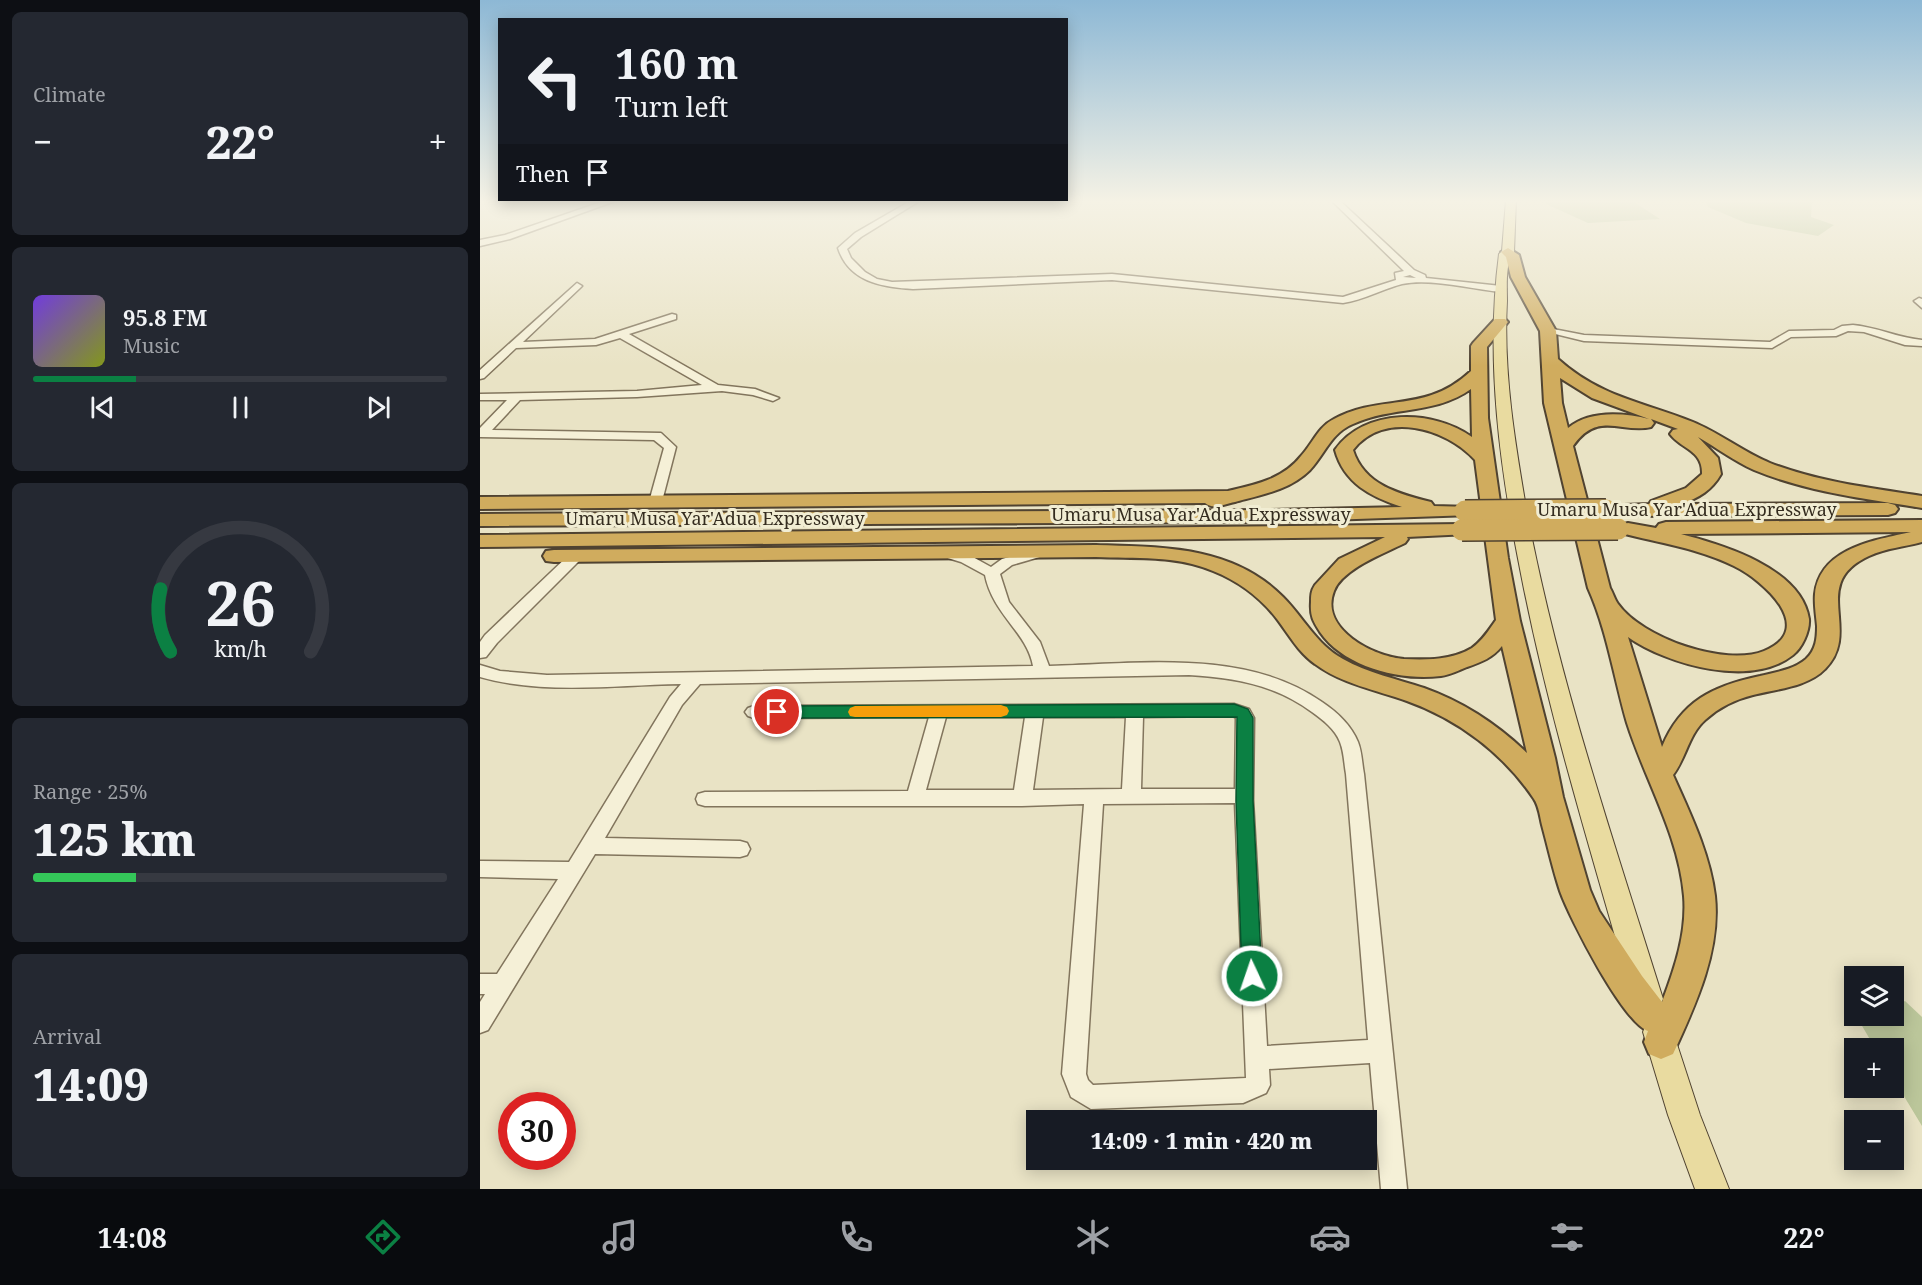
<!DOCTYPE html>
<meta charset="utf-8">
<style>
:root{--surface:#171b24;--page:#242831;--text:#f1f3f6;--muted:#9ea1a6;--line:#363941;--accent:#0b8043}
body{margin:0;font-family:"Noto Serif",serif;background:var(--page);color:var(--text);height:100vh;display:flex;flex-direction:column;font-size:22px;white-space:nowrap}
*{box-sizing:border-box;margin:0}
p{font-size:20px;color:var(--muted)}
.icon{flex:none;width:33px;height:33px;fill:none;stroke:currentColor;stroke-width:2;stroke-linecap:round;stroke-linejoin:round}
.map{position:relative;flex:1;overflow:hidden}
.side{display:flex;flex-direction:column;gap:12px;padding:12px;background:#0d0f14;width:480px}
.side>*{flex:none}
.guide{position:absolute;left:18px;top:18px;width:570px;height:183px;border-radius:0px;box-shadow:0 3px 15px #0003;background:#171b24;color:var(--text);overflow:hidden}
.tools{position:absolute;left:1364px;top:966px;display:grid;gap:12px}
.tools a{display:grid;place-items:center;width:60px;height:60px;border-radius:0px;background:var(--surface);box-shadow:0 3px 15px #0003;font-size:30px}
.speed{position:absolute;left:18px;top:1092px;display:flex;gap:12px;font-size:30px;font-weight:700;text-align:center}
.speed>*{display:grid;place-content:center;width:78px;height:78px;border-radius:50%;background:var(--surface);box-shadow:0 3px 15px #0003;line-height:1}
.speed .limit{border:9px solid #d22;background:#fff;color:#111}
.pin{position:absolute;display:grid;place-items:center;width:51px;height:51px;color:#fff;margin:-26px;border:3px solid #fff;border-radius:50%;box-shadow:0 2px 6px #0007}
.me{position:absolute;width:66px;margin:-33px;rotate:357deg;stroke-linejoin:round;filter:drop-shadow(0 0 4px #0008)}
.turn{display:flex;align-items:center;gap:21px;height:126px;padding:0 18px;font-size:27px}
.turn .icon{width:78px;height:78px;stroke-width:2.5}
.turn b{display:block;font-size:42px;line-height:51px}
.then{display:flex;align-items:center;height:57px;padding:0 18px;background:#0003;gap:12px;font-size:22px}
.big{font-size:45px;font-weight:800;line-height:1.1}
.side .tile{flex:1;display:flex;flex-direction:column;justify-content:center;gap:9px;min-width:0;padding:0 21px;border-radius:9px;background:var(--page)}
.side .dial{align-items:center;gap:0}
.dial svg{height:156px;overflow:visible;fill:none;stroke:var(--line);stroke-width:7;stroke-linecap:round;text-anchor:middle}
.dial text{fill:var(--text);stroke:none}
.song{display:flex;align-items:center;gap:18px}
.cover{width:72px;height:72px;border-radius:9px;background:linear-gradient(135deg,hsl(260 70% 55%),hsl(70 70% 35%))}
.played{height:6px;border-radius:3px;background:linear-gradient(90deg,var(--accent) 25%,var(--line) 25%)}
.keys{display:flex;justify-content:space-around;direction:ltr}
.heat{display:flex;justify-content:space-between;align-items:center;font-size:33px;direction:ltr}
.charge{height:9px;border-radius:4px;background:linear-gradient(90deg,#34c759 25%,var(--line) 0)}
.trip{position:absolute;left:546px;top:1110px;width:351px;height:60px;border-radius:0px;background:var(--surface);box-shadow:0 3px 15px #0003;font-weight:800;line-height:60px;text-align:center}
.tab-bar{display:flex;height:96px;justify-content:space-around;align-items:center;background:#090b0e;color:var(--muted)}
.tab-bar .icon{width:42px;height:42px}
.tab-bar .active{color:var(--accent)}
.tab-bar b{font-size:27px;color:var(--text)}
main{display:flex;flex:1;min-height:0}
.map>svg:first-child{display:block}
</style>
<main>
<section class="side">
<div class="tile"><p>Climate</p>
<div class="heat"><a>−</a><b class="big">22°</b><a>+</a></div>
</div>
<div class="tile">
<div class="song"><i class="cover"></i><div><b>95.8 FM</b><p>Music</p></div></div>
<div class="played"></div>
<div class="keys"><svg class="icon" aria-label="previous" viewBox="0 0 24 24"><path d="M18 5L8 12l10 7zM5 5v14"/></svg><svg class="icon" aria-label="pause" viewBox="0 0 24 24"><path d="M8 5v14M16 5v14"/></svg><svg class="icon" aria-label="next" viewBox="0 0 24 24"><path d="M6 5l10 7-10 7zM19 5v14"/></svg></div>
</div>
<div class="tile dial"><svg viewBox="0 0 100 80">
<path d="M14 69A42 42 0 1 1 86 69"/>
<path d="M14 69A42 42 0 0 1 9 37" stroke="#0b8043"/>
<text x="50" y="56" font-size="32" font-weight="700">26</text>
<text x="50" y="72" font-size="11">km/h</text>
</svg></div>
<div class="tile"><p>Range · 25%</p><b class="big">125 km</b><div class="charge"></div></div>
<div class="tile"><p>Arrival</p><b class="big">14:09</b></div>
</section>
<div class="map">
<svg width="1442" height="1189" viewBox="0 0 1442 1189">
<rect width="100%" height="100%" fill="#e9e3c5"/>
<g fill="#bbc69a">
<polygon points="1065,200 1151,200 1180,219 1108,223 1066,204"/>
<polygon points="1225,200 1332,200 1331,217 1354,225 1338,236 1266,223 1228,207"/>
<polygon points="1425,1001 1442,1017 1442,1126 1413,1078 1413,1048 1395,1048 1378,1019 1387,1016 1413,1016 1413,1006"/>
</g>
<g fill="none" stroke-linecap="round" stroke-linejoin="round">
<g stroke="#82755d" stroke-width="3">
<g id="minor">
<polygon points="127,200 138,200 30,239 0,246 0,240 25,235"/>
<path d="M432 200H441L381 237 367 249 371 258 385 272 397 279 412 282 632 274 863 297 916 280 915 273 924 271 851 200H859L934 270 945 275 946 278 1021 286 1026 289 1021 292C992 289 950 278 922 284 902 289 884 300 863 303L632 280 433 289C402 287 369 282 358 248L375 233ZM930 275 936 278 923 277Z"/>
<polygon points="97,283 102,286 100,288 43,342 115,339 192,314 196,315 196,319 149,334 238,385 275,389 299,398 293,401 273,395 242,391 157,397 40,400 12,430 181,433 196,447 181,505 176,506 169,502 184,448 174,440 0,437 0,428 27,400 0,400 0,394 157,391 222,385 140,338 116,345 36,348 4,378 0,379 0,370"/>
<polygon points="1439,298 1442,299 1442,308 1434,301"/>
<path d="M1373 325C1397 327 1418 338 1442 340V346L1425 345 1384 332 1368 331 1356 336 1311 337 1292 348 1104 341 1063 331 1068 328 1104 335 1290 342 1309 331 1354 330 1362 326Z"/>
<path d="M466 549 491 556 511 567 522 559 558 549 563 550 565 553 563 556 532 565 520 574 529 602 560 642 569 666C657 664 766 648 842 702 857 712 871 725 878 742 882 752 882 764 884 774L927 1189H901L890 1063 789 1069 790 1085 786 1093 763 1103 611 1109 591 1097 582 1074 604 804 542 806H225L218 804 216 799 218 794 225 792 428 791 449 717 274 718 268 716 265 712 268 708 274 706 754 704 769 709 774 718 773 800 787 1046 888 1040 866 774C864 763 864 752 860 742 855 729 843 720 832 712 794 684 754 678 709 675L220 684 202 705 125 838 260 841 267 843 270 849 267 855 260 857 115 854 8 1030 0 1033V1002L5 994H0V974H17L78 879 0 877V861L89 862 190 697 201 684C137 685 61 695 0 677V665L20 671 67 675 553 666C547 632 513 615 505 575L481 562 461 556 459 553 461 550ZM753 716 756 718 755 789H661L663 717ZM466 717H545L534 790H446ZM563 717H646L642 789 553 790ZM755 803 766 1078 613 1085 608 1080 606 1074 623 804Z"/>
<polygon points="96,552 101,553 103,556 101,559 17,643 6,657 0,658 0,642 5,635 91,553"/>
</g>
</g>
<g stroke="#504331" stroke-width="2">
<g id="major">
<path d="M1026 200H1036L1034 252C1025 262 1027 288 1027 301 1023 372 1035 443 1047 513 1078 678 1133 839 1183 999L1178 1009 1168 1013 1158 1009 1153 999C1113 858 1069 718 1041 574 1020 469 1005 361 1019 254L1022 251Z"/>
<polygon points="1178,1018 1189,1022 1193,1032 1220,1115 1249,1189 1215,1189 1188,1115 1163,1032 1167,1022"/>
</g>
</g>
<g stroke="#504331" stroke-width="4">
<path id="highway" d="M1028 248 1039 255 1045 277 1076 331 1078 359C1120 397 1163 402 1213 422 1240 433 1263 452 1290 463 1339 482 1391 488 1442 496V508C1386 499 1327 492 1274 470 1254 461 1237 448 1218 437L1238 458 1241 474C1232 490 1219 498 1201 504L1408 503 1415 505 1418 509 1415 513 1408 515 1126 516 1119 514 1116 510 1119 506 1169 504 1171 501 1206 488 1222 474C1223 450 1201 449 1190 434L1193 430 1198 429 1171 419 1174 423 1171 427C1142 434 1118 410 1093 446L1130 588C1133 593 1135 600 1138 604 1162 638 1245 667 1284 651 1338 629 1283 580 1254 566 1218 548 1179 543 1141 533L1138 529 1141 525 1148 523 1176 528 1179 524 1186 522 1442 520V542C1424 547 1406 548 1389 556 1328 584 1383 631 1345 669 1328 687 1296 689 1273 695 1256 699 1238 708 1225 720 1209 734 1206 758 1193 775 1210 813 1230 854 1235 896 1241 951 1215 1006 1193 1054L1181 1059 1169 1054 1164 1042 1168 1031C1143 1022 1090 919 1080 891 1073 870 1068 847 1062 825 1060 817 1059 806 1054 799 1024 754 978 719 927 701 896 690 862 684 835 664 819 653 809 635 797 619 780 597 758 581 733 571 697 555 654 559 616 557L74 562 66 561 63 556 66 551 74 550 616 545C683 547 753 546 803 597 824 618 836 644 863 659 888 673 917 679 944 688 983 702 1017 724 1047 753L1022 646C1012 658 1002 662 987 667 979 670 970 675 961 676 920 681 864 667 840 632 833 621 830 616 831 602 831 596 831 591 835 585L859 559 905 537 0 547V535L982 524 989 526 992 530 989 534 927 537 928 539 925 543C905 553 862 569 854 591 839 629 894 657 924 659 947 660 972 660 992 648 1002 641 1009 630 1016 620L995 460C966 428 904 410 873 450 884 485 919 494 951 502L954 506 992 507 995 511 992 515 787 522 0 526V514L787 510 922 507C891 497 864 483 855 450 884 408 953 409 992 437L991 389C955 415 911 406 873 424 851 433 845 454 830 470 810 490 781 495 755 502 744 504 733 510 725 503L0 509V497L748 491C775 485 803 479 821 456 833 443 838 427 854 419 903 393 945 414 991 371V346L993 343 1015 319H1025L1028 322 1007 347 1008 418 1028 558 1040 621 1075 758 1083 797 1110 890 1119 911 1162 976 1182 1002C1195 968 1207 932 1204 896 1199 835 1165 780 1147 723 1134 678 1127 630 1108 588L1064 403 1060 331 1031 277 1026 257 1021 252ZM1080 378 1112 398 1169 419C1144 413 1110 410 1088 428L1082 403ZM1431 532C1395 540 1340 548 1335 594 1334 604 1336 615 1337 626 1337 638 1336 650 1326 659 1313 670 1296 672 1280 676 1233 686 1201 701 1182 747L1148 637C1188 665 1271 688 1313 655 1322 648 1330 631 1329 619 1321 568 1243 545 1201 534Z"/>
</g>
<use href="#minor" fill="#f5f0d7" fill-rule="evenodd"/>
<use href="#major" fill="#e9dba0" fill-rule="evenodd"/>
<use href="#highway" fill="#d0ac5e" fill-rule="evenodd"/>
<g stroke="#504331" stroke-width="24" stroke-linecap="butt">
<g id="highway-bridge">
<polyline points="985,511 1126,510"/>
<polyline points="982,530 1138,529"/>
</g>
</g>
<use href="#highway-bridge" stroke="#d0ac5e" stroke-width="21"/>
</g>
<linearGradient id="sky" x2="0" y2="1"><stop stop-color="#8db8d5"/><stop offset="0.55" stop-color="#f5f2e5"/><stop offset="1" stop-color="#f5f2e5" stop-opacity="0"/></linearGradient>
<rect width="1442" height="366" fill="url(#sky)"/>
<polygon fill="#0b8043" stroke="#07532c" stroke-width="1.5" points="754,704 768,709 773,718 773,801 782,976 779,982 772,985 765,982 762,976 756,801 757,717 297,718 292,716 290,712 292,708 297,706"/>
<polygon fill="#f59e0b" points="521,705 527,707 529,711 527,715 521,717 375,717 370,716 368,712 370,708 375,706"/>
<g text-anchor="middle" stroke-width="6" stroke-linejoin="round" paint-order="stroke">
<g font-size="18" fill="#342c1f" stroke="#f1edd3">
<text x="1207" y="516">Umaru Musa Yar'Adua Expressway</text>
<text x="721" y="521">Umaru Musa Yar'Adua Expressway</text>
<text x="235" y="525">Umaru Musa Yar'Adua Expressway</text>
</g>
</g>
</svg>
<div class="tools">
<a><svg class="icon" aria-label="layers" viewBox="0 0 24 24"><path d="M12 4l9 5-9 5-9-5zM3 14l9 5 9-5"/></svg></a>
<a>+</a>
<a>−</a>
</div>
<div class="speed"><div class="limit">30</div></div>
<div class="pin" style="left:297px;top:712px;background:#d93025"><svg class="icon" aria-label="arrive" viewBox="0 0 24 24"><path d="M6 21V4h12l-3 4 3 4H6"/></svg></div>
<svg class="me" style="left:772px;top:976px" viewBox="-20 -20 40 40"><circle r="17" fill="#0b8043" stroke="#fff" stroke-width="3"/><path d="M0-11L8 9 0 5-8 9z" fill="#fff"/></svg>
<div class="trip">14:09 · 1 min · 420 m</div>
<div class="guide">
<div class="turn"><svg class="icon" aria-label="left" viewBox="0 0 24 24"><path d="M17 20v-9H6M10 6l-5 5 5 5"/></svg><div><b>160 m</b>Turn left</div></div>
<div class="then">Then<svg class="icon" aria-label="arrive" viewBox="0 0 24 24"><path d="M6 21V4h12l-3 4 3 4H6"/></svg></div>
</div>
</div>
</main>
<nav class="tab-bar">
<b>14:08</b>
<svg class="icon active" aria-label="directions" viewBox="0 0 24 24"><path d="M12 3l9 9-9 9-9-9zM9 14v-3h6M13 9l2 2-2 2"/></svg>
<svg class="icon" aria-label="music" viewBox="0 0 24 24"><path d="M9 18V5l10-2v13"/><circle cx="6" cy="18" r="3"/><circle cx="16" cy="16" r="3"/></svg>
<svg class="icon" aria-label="phone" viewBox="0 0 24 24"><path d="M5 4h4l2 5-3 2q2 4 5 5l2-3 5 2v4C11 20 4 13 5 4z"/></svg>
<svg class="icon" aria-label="climate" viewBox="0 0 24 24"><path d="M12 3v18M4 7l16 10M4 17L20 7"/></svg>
<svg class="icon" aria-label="car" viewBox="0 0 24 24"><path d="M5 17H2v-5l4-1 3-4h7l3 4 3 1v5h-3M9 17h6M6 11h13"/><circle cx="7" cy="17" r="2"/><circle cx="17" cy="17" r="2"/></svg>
<svg class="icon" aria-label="filters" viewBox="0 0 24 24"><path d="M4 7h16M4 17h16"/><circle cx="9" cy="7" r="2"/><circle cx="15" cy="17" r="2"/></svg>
<b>22°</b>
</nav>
